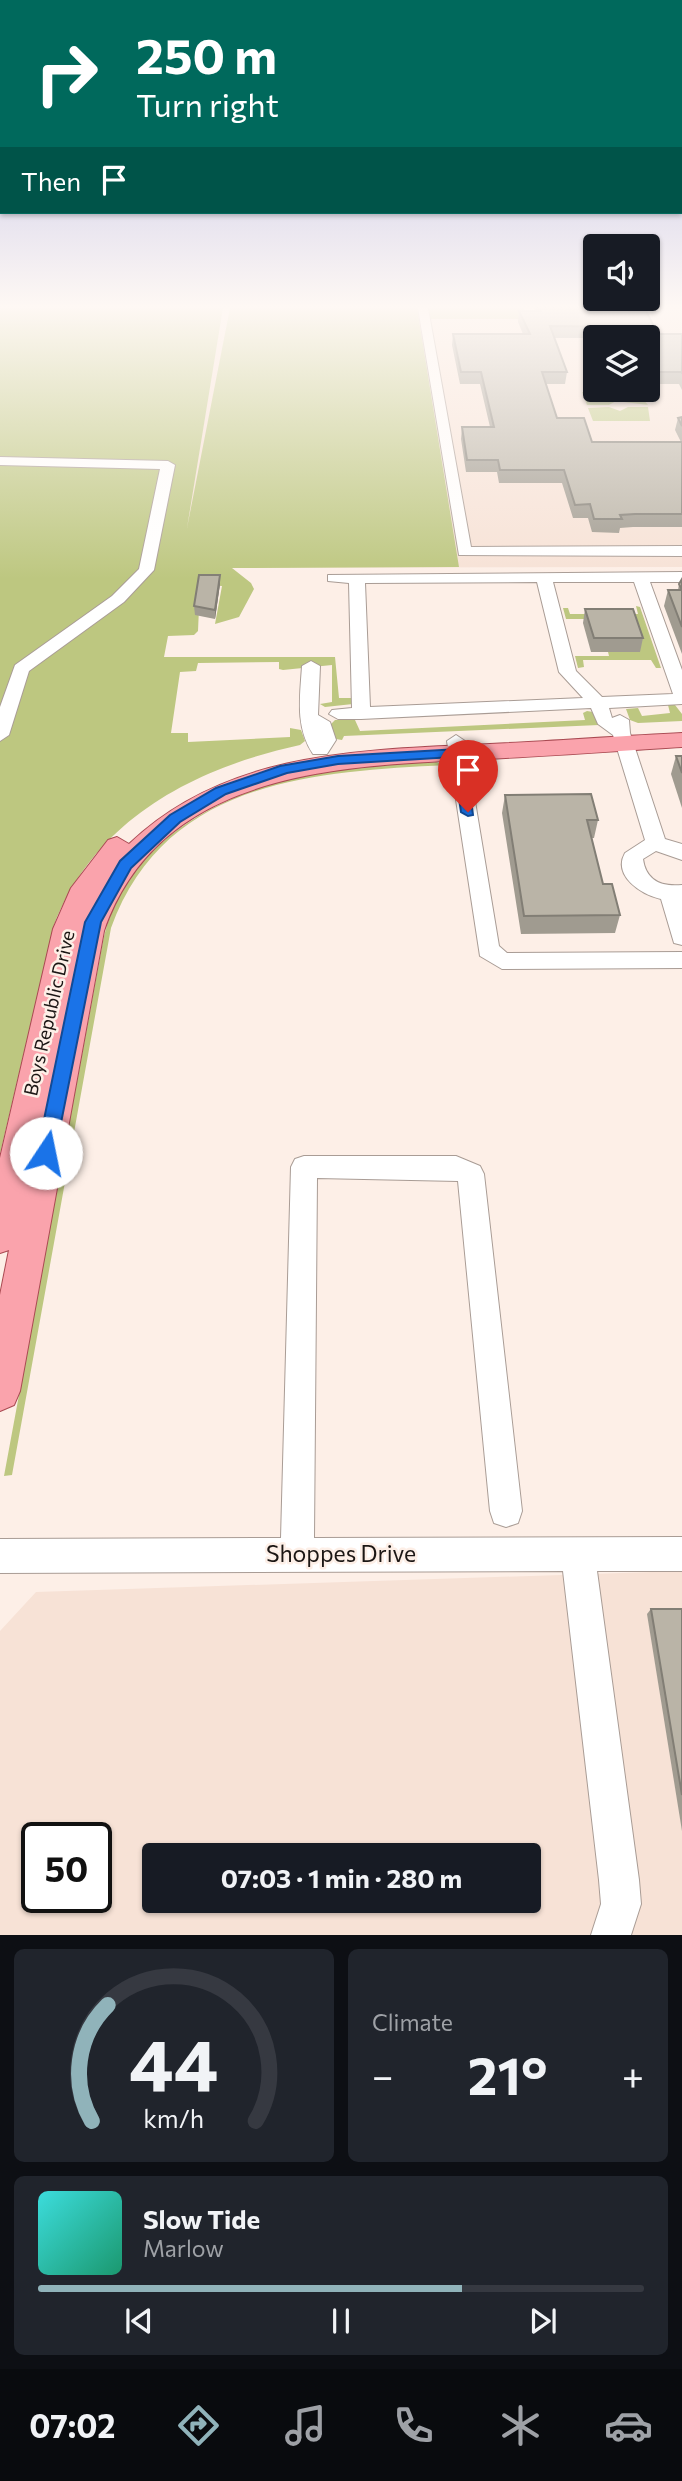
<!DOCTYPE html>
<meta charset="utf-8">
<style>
:root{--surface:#171b24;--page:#20242c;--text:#f1f3f6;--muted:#9ea1a6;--line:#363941;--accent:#90b3ba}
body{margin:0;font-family:Commissioner,sans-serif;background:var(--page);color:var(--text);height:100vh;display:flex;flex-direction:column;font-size:26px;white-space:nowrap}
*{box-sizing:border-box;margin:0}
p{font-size:23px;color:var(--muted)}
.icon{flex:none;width:38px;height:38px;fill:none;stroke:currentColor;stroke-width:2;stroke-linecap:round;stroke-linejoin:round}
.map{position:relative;height:1935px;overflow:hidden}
.side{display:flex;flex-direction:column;gap:14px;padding:14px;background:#0d0f14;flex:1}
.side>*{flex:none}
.guide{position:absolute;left:0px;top:0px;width:682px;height:214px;box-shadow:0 2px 5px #0004;background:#00695c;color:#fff;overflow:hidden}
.buttons{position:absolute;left:583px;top:234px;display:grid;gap:14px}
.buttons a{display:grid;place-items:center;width:77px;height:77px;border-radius:7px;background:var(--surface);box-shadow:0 2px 5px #0004;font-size:35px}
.speed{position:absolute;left:21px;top:1822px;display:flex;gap:14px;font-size:35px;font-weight:700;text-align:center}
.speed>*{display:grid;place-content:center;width:91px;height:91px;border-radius:50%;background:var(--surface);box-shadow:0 2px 5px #0004;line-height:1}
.speed .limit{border:4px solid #111;border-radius:10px;background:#fff;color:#111}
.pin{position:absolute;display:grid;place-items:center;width:60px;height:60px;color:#fff;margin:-72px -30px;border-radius:50% 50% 50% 0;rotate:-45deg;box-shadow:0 0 7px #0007}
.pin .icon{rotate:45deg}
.me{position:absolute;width:77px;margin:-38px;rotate:11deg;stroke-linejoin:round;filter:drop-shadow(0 0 5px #0008)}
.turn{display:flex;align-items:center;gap:24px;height:147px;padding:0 21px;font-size:32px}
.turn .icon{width:91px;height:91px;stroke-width:2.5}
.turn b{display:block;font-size:49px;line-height:60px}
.then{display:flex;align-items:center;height:66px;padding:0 21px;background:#0003;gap:14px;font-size:26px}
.big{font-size:52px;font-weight:700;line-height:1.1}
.side .card{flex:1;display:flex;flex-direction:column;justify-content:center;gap:10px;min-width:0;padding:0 24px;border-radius:10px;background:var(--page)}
.side .dial{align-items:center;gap:0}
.dial svg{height:182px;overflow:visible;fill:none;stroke:var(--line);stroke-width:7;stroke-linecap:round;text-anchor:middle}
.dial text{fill:var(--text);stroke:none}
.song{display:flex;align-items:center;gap:21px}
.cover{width:84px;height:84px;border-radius:10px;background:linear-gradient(135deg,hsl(180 70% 55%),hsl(160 70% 35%))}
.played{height:7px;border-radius:4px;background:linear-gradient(90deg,var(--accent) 70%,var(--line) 70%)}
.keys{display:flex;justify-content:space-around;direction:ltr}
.heat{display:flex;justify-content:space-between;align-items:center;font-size:38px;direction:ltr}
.side .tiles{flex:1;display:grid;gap:14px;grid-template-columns:1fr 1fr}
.card:last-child{grid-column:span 2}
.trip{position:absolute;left:142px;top:1843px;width:399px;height:70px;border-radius:7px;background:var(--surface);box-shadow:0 2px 5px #0004;font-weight:700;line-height:70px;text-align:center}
.tab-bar{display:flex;height:112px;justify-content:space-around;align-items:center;background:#090b0e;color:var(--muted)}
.tab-bar .icon{width:49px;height:49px}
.tab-bar .on{color:var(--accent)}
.tab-bar b{font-size:32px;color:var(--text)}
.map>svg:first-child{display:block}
</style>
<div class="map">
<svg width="682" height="1935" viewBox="0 0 682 1935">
<rect width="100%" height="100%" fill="#fdefe7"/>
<g fill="#f7e2d6" fill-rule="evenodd">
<path d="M223 308H682V567L180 568ZM595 338H648V390H595Z"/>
<path d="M682 1571V1935H0V1631L36 1592ZM37 1838H96V1897H37ZM154 1855H528V1900H154Z"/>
</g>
<g fill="#bdc780">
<path d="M0 308H223L187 528 230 308H417L459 567 232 568 251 583 254 589 239 617 215 624 222 586 200 585 198 631 194 635 168 636 164 657H335L339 698H351L353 704 325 707 320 704 332 702V665L283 670 279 669V662L198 663 196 671 180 672 171 733H188V742L290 737V728L301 730 305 741 300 745C195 768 95 819 54 925L0 1154Z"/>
<polygon points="427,308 524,308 527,319 429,319"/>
<polygon points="582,392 637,392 648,405 616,401 609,405 587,405"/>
<polygon points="609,407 620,411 628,407 648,407 650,421 593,421 588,408"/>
<polygon points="636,606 640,607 661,668 656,668 651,660 583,660 584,667 578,668 575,656 609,656 600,619 566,619 563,608 568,608 570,614 638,614"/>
<polygon points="668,705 675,705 682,714 682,721 638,723 630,720 626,709 638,708 642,716 670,713"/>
<polygon points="587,711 593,712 599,725 344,736 342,740 336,739 330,725 335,720 355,720 360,731 585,720 583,713"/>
<path d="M436 762 446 765C312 772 165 780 111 928L12 1475 4 1476 103 941C128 831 239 784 341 768 372 763 405 764 436 762Z"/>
</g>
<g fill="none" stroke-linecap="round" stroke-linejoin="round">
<g stroke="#a99c95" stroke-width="2">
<g id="minor">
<polygon points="418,308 428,308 471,547 682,546 682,556 459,555"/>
<polygon points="0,457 168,461 175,465 154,570 124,602 29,671 9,735 0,741 0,707 15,665 112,596 139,569 160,469 0,465"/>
<path d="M682 572V582H650L682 670V704L609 708 612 718 620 715 629 720 630 733 665 839 682 844V860L656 851 643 859C646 881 662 887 682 885V945L674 943 661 899C642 895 612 876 625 853L645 840 613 735 598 724 591 708 361 719H338L329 714 332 710 352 708 349 583 328 581V575ZM537 582 559 672 583 698 370 707 365 583ZM553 582H634L673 694 602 697 576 671Z"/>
<path d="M311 661 320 666 318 715 330 722 336 740 327 754H313C295 727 300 697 302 666Z"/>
<polygon points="456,735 465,741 499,946 507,953 682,952 682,968 502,969 480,956 447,741"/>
<polygon points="304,1156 456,1156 480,1166 484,1174 522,1511 518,1523 506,1527 494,1523 490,1511 458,1181 317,1178 314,1538 682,1537 682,1571 597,1571 639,1880 641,1904 631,1935 591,1935 601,1904 599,1880 563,1571 0,1573 0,1539 281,1538 291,1167 295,1159"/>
</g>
</g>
<g stroke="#a94a52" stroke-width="2">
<path id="major" d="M682 733V747C616 751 551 756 485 759 343 766 160 769 104 931L20 1391 14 1405 0 1411V1295L9 1250 0 1253V1158L53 929 71 888 108 840 117 837 129 844C227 750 363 750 490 744 554 741 618 736 682 733Z"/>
</g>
<use href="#minor" fill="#fff" fill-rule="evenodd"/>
<use href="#major" fill="#faa3ac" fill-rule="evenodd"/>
</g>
<g fill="#a09b90">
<polygon points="534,308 627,308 629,311 658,334 682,334 682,390 679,384 652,384 648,375 648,338 554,338 567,372 565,384 546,384 557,418 592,442 681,442 675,430 678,418 682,417 682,527 633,527 620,528 619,533 592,532 588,518 573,518 562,483 499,483 497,472 466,472 461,439 462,427 490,427 480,384 460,384 452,345 453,334 523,334 518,322 519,311 535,311"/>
<polygon points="220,575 220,584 215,619 195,615 194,606"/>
<polygon points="682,579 682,654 664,606 668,590 678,590 679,584"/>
<polygon points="585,609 643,638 640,652 591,652 583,623"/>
<polygon points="676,756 682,756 682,808 671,774"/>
<polygon points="505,795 598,820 594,838 592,838 603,884 620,915 615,933 521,934 502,813"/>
<polygon points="651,1609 682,1609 682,1831 647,1614"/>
</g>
<polygon fill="#827e75" points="220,575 220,584 215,619 215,610"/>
<g fill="#bab4a7" stroke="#827e75" stroke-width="2">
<polygon points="538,308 627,308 629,311 646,311 658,334 682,334 682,373 681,372 654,372 648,359 648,338 637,338 632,327 550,326 567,372 542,372 557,418 584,418 592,442 682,442 682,514 635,514 620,515 622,519 594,519 590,504 575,505 564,470 500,470 498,460 467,460 462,427 494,427 481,372 461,372 453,334 530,334 519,311 540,311"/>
<polygon points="682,417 682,426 678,418"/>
<polygon points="199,575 220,575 215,610 194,606"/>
<polygon points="682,579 682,627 668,590 682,590 679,584"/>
<polygon points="585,609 633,609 643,638 594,638"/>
<polygon points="676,756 682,756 682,773"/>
<polygon points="591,794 598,820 587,820 603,884 612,884 620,915 524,916 505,795"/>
<polygon points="651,1609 682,1609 682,1795"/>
</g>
<linearGradient id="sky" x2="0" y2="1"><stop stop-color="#b0b2e3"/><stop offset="0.53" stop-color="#fef8f4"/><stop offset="1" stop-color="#fef8f4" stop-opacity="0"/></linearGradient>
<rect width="682" height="579" fill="url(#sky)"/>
<polygon fill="#1a73e8" stroke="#114b97" stroke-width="2" points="459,749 465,753 473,815 468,816 461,812 453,757 338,764 287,773 226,794 180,822 131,868 101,922 55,1153 53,1159 40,1159 37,1153 85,922 120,861 170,815 216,788 280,766 338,756"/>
<g text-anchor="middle" stroke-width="5" stroke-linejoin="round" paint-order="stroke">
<g font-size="19" fill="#1b1614" stroke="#fdefe7">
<text transform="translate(49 1013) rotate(-77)" y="7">Boys Republic Drive</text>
</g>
<g font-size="23" fill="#1b1614" stroke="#fdefe7">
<text x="341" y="1562">Shoppes Drive</text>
</g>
</g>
</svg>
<div class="buttons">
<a><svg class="icon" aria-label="sound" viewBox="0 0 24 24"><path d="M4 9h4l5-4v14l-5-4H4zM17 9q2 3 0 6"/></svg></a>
<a><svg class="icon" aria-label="layers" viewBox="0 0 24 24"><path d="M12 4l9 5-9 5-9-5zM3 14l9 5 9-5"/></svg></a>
</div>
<div class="speed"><div class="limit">50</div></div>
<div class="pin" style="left:468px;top:812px;background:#d93025"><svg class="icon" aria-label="arrive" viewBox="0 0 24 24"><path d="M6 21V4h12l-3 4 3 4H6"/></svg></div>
<svg class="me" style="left:46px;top:1153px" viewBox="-20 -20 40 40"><circle r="19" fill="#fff"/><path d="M0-13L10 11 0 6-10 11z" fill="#1a73e8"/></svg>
<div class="trip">07:03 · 1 min · 280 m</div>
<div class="guide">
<div class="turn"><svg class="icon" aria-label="right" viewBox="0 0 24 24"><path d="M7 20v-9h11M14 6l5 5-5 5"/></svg><div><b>250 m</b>Turn right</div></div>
<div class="then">Then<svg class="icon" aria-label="arrive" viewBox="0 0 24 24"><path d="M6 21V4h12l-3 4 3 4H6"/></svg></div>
</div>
</div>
<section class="side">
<div class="tiles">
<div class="card dial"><svg viewBox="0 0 100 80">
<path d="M14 69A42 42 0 1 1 86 69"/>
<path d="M14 69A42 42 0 0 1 21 18" stroke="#90b3ba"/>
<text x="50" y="56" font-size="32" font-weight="700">44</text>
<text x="50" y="72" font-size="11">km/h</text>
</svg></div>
<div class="card"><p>Climate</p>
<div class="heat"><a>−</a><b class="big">21°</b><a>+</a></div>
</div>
<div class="card">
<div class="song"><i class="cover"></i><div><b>Slow Tide</b><p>Marlow</p></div></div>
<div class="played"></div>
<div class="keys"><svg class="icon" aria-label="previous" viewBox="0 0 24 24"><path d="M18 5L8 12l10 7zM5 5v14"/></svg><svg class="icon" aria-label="pause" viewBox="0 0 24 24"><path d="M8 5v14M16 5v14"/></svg><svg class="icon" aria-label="next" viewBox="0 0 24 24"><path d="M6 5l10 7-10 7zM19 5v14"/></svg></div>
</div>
</div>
</section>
<nav class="tab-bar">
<b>07:02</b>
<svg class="icon on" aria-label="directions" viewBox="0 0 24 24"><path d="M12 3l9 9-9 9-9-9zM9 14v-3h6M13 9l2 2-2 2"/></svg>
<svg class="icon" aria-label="music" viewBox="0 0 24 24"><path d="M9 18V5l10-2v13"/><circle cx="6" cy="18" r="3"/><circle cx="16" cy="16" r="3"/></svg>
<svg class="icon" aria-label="phone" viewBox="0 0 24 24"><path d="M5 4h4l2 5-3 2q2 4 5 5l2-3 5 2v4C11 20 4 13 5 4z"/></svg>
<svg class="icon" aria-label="climate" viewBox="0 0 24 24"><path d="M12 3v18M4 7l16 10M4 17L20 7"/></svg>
<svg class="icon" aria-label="car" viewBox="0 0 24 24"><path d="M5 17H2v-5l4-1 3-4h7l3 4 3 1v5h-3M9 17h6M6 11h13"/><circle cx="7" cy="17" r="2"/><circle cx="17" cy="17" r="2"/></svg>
</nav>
